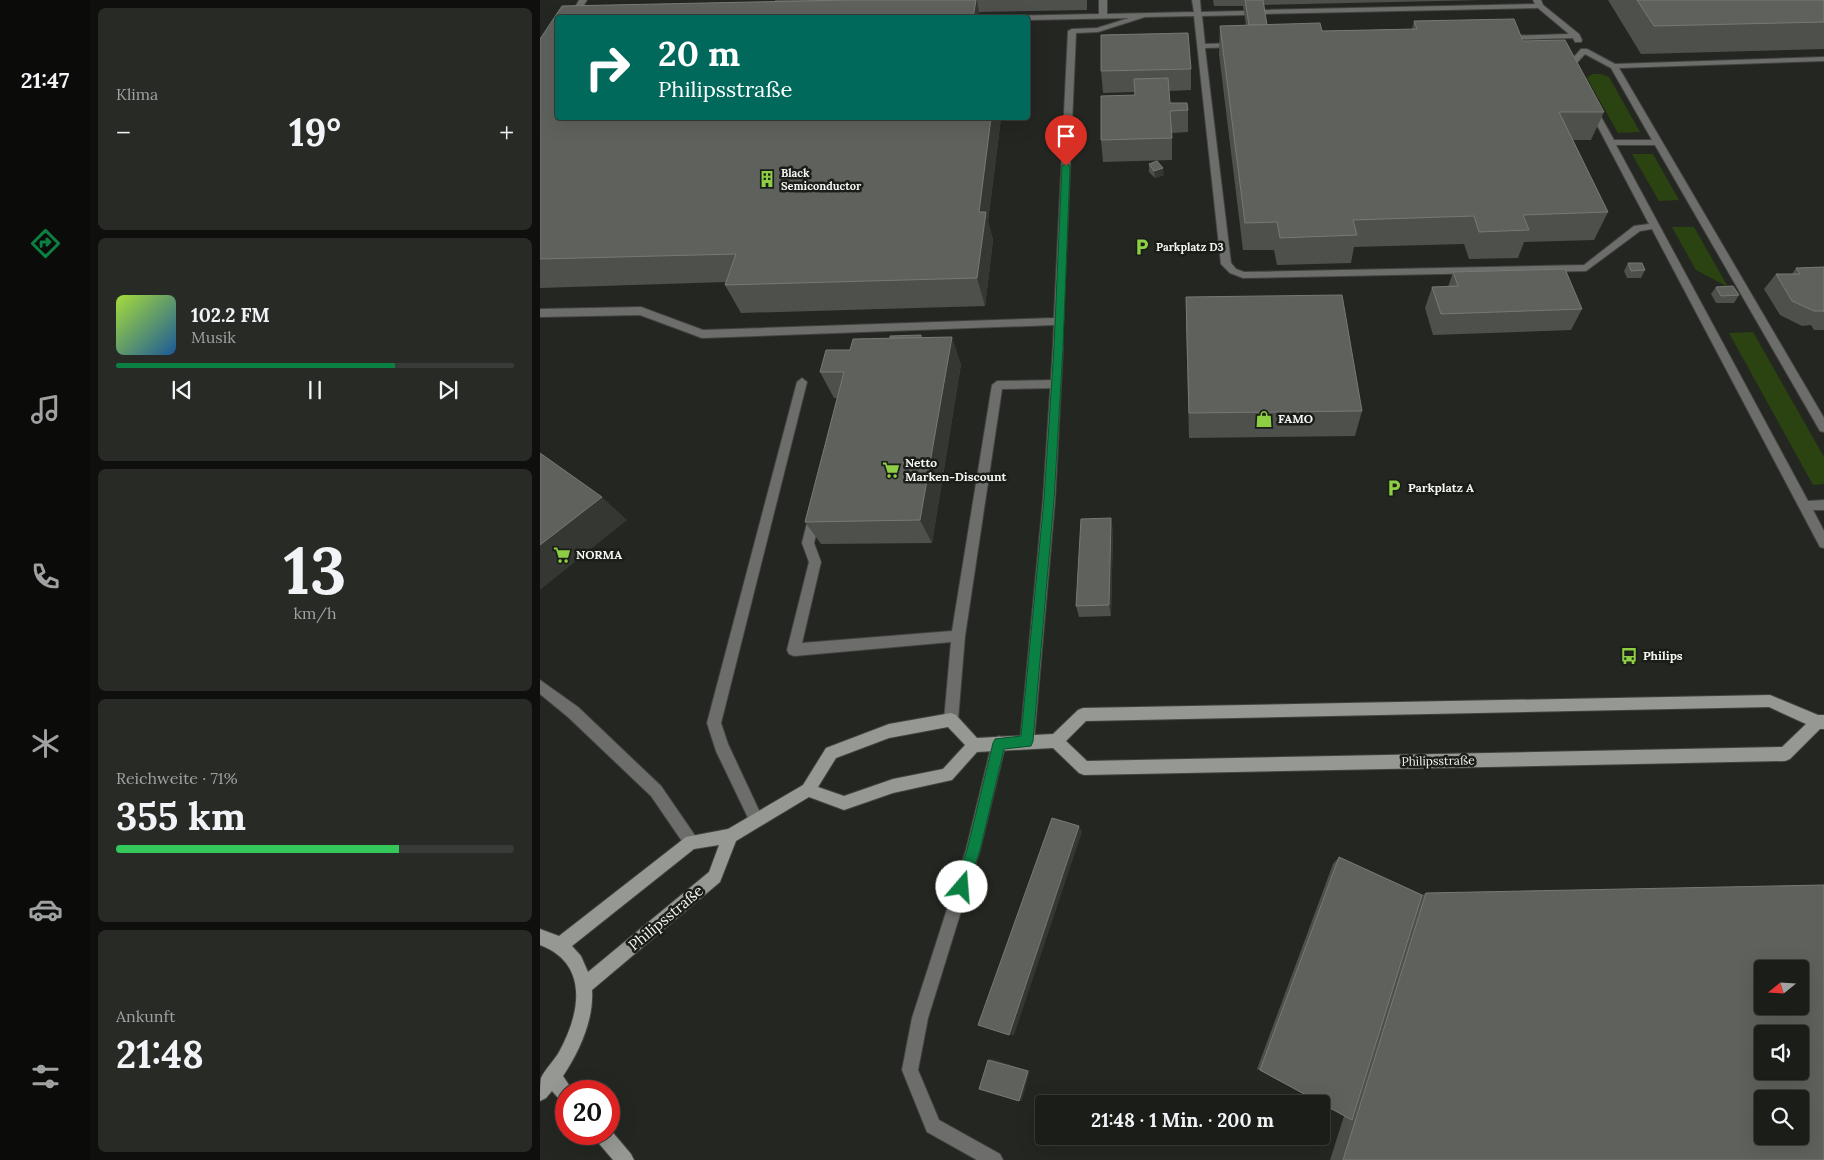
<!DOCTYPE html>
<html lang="de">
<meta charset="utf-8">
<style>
:root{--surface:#1b1d19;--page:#282a26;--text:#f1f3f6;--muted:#a0a2a2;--line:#393b38;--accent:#0b8043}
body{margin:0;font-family:Lora,serif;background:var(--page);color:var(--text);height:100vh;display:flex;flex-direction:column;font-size:19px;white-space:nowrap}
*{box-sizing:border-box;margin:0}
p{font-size:16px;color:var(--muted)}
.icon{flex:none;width:28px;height:28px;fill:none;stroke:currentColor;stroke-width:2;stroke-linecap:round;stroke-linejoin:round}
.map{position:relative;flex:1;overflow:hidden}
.side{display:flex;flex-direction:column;gap:8px;padding:8px;background:#0f100e;width:450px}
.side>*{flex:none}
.banner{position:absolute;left:15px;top:15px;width:475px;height:105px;border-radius:5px;box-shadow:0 5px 20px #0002,0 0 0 1px var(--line);background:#00695c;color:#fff;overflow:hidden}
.needle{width:32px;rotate:252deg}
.controls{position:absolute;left:1214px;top:960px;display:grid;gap:10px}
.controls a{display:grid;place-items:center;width:55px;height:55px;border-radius:5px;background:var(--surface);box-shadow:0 5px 20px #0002,0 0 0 1px var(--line);font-size:25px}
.speed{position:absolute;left:15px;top:1080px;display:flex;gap:10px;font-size:25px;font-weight:700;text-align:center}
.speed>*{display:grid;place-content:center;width:65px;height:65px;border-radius:50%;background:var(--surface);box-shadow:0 5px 20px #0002,0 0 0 1px var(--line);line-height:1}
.speed .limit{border:8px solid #d22;background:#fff;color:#111}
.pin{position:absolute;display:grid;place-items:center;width:42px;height:42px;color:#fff;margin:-51px -21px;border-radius:50% 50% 50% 0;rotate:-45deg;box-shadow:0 0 5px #0007}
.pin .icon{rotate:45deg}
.me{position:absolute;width:55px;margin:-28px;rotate:18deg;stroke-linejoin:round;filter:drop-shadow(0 0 4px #0008)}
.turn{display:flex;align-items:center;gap:18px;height:105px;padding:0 20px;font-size:22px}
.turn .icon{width:65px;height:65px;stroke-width:2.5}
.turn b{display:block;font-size:35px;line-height:42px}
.big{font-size:38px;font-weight:700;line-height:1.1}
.side .card{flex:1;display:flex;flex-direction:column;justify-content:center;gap:8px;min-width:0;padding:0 18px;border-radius:8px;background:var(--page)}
.side .dial{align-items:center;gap:0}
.dial b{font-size:65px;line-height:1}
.song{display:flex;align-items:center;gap:15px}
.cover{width:60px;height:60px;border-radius:8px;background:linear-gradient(135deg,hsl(80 70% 55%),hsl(210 70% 35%))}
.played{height:5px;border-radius:2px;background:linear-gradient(90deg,var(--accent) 70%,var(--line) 70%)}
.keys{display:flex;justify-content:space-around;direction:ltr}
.heat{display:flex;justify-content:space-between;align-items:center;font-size:28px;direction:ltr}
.charge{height:8px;border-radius:4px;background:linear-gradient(90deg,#34c759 71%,var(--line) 0)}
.trip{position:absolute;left:495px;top:1095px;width:295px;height:50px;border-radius:5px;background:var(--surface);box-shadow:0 5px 20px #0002,0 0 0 1px var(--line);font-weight:700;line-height:50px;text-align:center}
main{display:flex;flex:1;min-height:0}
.menu{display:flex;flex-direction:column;width:90px;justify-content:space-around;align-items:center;background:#0b0c0a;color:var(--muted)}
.menu .icon{width:35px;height:35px}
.menu .selected{color:var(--accent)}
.menu b{font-size:22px;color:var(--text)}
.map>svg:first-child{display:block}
</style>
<main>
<nav class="menu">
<b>21:47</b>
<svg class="icon selected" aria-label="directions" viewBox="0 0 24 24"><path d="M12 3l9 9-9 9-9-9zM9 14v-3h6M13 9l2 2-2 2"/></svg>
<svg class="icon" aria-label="music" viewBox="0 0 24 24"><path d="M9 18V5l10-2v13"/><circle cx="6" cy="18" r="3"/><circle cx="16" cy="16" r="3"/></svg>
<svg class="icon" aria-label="phone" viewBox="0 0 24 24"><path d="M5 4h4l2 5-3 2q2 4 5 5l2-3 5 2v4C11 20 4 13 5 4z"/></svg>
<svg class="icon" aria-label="climate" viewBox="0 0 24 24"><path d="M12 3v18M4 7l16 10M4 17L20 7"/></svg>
<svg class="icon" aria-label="car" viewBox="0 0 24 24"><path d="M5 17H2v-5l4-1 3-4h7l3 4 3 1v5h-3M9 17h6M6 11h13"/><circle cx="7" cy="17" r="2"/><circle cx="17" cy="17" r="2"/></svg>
<svg class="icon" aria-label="filters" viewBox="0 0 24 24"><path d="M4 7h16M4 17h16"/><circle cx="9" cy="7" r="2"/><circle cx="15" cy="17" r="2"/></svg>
</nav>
<section class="side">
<div class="card"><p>Klima</p>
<div class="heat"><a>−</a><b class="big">19°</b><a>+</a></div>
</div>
<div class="card">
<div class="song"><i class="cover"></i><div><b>102.2 FM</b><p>Musik</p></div></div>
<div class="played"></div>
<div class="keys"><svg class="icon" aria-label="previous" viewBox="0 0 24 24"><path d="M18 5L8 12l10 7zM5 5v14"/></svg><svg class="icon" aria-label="pause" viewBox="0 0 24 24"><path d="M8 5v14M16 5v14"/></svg><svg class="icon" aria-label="next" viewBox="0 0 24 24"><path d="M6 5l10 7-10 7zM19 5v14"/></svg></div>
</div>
<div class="card dial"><b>13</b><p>km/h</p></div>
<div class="card"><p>Reichweite · 71%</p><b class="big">355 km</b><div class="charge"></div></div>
<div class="card"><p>Ankunft</p><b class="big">21:48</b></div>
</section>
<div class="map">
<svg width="1284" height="1160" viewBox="0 0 1284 1160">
<rect width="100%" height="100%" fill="#242721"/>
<g fill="#2b4211">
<polygon points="1052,74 1061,74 1069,77 1100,132 1078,133 1047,78"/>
<polygon points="1092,154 1113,154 1139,200 1119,201"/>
<polygon points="1132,227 1154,227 1188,287 1156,270"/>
<polygon points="1213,332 1284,457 1284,484 1273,485 1189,333"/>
</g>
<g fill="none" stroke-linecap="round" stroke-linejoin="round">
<g stroke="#41443e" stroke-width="2">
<g id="lane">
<polygon points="39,0 47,0 36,18 29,18"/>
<polygon points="559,0 567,0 567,14 654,12 652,0 660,0 661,12 704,11 708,13 704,15 662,16 665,44 696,43 700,45 696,47 665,48 691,263 696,269 704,272 1044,265 1094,226 1109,224 1048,108 1055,106 1074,140 1112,140 1071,68 1045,54 1033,67 1037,73 1036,75 1030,75 1025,67 1041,49 1047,49 1075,64 1284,57 1284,61 1079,68 1284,418 1284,432 1280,431 1115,145 1076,145 1268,501 1284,500 1284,510 1273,510 1284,531 1284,548 1280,547 1112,229 1100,231 1046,271 703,278 690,273 681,264 654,16 605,17 558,32 536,33 522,350 514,350 513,347 514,325 162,338 100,315 0,317 0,309 101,307 163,330 514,318 528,31 532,29 557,28 589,18 488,20 488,18 455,18 458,16 559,14"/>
<polygon points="993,0 1001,0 1003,5 1039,34 1042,40 1041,42 1035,42 1033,38 963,40 962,38 966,36 1029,34 998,8 721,14 717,12 721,10 995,4"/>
<polygon points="262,378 267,382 181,723 188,744 223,819 221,824 216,826 211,824 176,751 167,723 257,382"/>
<polygon points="516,380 521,384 516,388 462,389 425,636 418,720 416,725 411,727 406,725 404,720 411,642 254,656 249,654 247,650 269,562 262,543 269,515 271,512 279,512 281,515 274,543 281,562 262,643 412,631 452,385 457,381"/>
<polygon points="0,680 38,707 121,786 156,837 158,842 156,847 151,849 146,847 111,796 28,717 0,694"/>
<polygon points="459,736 464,738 466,743 440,850 388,1018 378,1070 399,1120 460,1154 463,1160 437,1160 387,1132 362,1070 372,1018 426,850 452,743 454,738"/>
</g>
</g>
<g stroke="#41443e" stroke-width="2">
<polygon id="street" points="518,343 523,347 515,500 494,741 492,746 487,748 482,746 480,741 503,500 513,347"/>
</g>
<g stroke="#41443e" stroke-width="2">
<g id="secondary">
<path d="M1230 695 1278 715H1284V729H1280L1250 759 1245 761 544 775 539 773 513 748 437 752 412 780 353 793 304 810 269 797 196 841 180 882 52 990C54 1020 39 1052 23 1076L33 1091H26V1103L20 1100 12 1091 6 1098 0 1101C0 1094 0 1083 1 1078 5 1069 14 1061 19 1052 40 1014 50 964 0 945V929L19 936 146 837 188 829 263 785 286 748 349 724 411 713 416 715 437 738 513 734 538 710 543 708ZM1229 707 1266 724 1242 747 547 761 526 741 546 721ZM408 727 425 745 403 769 353 779 304 796 278 787 296 758 349 738ZM179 845 169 872 48 972 41 956 32 946 154 849Z"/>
<polygon points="69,1128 91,1154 94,1160 73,1160 56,1140 53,1134 69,1134"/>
</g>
</g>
<use href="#lane" fill="#6d6e6b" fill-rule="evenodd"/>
<use href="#street" fill="#6d6e6b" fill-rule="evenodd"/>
<use href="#secondary" fill="#959893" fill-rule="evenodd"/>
</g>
<g fill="#4d504b">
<polygon points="235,0 547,0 547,10 439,12 440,18 18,18 18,118 461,118 448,221 453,240 445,306 201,313 185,285 186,282 0,288 0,39 22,6 235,2"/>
<polygon points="673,0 943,0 723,5 727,25 782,31 872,29 874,21 983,41 1064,112 1051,140 1033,140 1068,212 1054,240 984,242 978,258 929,259 924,244 814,247 811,263 737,265 734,250 703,250 679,54 680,26 706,25 703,6 674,6"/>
<polygon points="1068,0 1284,0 1284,49 1101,54"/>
<polygon points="651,69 651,90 629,91 630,103 648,110 648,132 632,133 632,160 563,162 561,140 595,95 594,92 563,93 561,71"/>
<polygon points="609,164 624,175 615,178 609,172"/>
<polygon points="1088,263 1105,270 1101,278 1087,278 1084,271"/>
<polygon points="1284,267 1284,330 1274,330 1271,325 1262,326 1240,315 1224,289 1236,274 1252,274 1256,268"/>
<polygon points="913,272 1042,309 1031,330 893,335 885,308 892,287 908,287"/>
<polygon points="1176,287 1199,295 1194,303 1176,303 1171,294"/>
<polygon points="646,297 822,411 815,436 649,438 646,324"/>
<polygon points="382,338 421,364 392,543 281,544 265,522 297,398 294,398 280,372 310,350"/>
<polygon points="573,530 571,616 539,617 536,606"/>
<polygon points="799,857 882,895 886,893 1284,1160 790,1160 804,1116 717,1069 793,864"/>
</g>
<g fill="#353832">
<polygon points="436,0 437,0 440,18 433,18"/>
<polygon points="451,118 461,118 448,221 453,240 445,306 437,278 439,212"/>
<polygon points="623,168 624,175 615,178 614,171"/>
<polygon points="412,337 421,364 392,543 380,520"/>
<polygon points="62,497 87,520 0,590 0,545"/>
<polygon points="571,518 573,530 571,616 569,605"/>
<polygon points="539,826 542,832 474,1035 469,1035"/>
<polygon points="452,1059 490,1071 482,1100 479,1101 448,1060"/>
</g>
<g fill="#5f625c" stroke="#767974" fill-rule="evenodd">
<polygon points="308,0 436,0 433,18 18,18 18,118 451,118 439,212 446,212 437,278 185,285 196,254 0,259 0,39 22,6"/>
<polygon points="705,0 723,0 727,25 709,25"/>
<polygon points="1097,0 1284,0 1284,22 1114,26"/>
<polygon points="974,19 983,41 1025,40 1064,112 1019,112 1068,212 983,215 989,230 939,232 934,216 813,220 817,235 740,238 737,222 705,223 680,26 780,23 782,31 877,29 874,21"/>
<polygon points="648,33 651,69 561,71 561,35"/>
<polygon points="628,78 630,103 647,103 648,110 630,111 632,138 561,140 561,96 595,95 594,79"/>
<polygon points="617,161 623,168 614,171 609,164"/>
<polygon points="1088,263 1102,263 1105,270 1091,271"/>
<polygon points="1284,267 1284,312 1283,311 1274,311 1252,301 1236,274 1260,274 1256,268"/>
<polygon points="1025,269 1042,309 901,314 892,287 918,286 913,272"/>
<polygon points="1193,286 1199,295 1181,296 1176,287"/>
<polygon points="802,295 822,411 649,413 646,297"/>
<polygon points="381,335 381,338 350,338 350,336"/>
<polygon points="412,337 380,520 265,522 304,372 280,372 286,350 310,350 313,339"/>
<polygon points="0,453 62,497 0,545"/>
<polygon points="571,518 569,605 536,606 541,519"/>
<polygon points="512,818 539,826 469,1035 438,1025"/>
<polygon points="799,857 882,895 812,1120 720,1070"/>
<path d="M1284 885V1160H803L886 893ZM1222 969H1260V1006H1222ZM1222 1034H1260V1071H1222ZM1222 1099H1260V1136H1222Z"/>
<polygon points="448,1060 488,1071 479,1101 439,1089"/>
</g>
<polygon fill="#0b8043" stroke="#07532c" points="526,163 530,166 523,347 514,500 493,741 491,746 464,749 440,850 426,892 422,894 417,892 415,887 427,850 453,743 455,739 481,736 504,500 514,347 522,166"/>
<defs>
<g id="building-bare" transform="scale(1.35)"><path d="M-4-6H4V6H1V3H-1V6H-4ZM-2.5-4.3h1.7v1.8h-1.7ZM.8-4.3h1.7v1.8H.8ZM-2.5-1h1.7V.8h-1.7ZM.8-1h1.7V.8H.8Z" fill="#8dce44" stroke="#1a1d18" stroke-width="2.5" paint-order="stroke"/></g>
<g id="parking-bare" transform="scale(1.35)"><path d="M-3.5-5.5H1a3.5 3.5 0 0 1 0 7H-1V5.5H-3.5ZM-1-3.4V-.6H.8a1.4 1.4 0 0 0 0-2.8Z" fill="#8dce44" stroke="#1a1d18" stroke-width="2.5" paint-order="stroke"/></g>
<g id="shop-bare" transform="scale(1.35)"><path d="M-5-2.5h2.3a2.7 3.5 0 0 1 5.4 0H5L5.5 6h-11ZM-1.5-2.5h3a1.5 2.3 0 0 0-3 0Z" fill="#8dce44" stroke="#1a1d18" stroke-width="2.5" paint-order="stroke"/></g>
<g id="supermarket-bare" transform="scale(1.35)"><path d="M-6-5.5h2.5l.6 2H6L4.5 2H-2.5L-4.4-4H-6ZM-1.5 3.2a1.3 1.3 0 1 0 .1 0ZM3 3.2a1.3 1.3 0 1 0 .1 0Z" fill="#8dce44" stroke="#1a1d18" stroke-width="2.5" paint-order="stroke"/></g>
<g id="bus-bare" transform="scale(1.35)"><path d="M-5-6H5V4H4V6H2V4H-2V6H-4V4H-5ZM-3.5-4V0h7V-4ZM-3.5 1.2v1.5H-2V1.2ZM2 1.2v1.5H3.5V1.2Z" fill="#8dce44" stroke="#1a1d18" stroke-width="2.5" paint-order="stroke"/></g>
</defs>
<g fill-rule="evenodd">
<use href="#building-bare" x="227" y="179"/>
<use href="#parking-bare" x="602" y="247"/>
<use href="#shop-bare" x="724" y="419"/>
<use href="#supermarket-bare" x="351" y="470"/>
<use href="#parking-bare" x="854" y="488"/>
<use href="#supermarket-bare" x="22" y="555"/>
<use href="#bus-bare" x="1089" y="656"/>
</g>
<g text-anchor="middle" stroke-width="5" stroke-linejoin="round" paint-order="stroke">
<g font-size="11" font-weight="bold" fill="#f2f5f1" stroke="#1a1d18" text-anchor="start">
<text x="241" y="177">Black<tspan x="241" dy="13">Semiconductor</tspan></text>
<text x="616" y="251">Parkplatz D3</text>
</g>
<g font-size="12" font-weight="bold" fill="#f2f5f1" stroke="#1a1d18" text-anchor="start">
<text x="738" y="423">FAMO</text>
<text x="365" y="467">Netto<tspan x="365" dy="14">Marken-Discount</tspan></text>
<text x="868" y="492">Parkplatz A</text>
<text x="36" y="559">NORMA</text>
<text x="1103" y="660">Philips</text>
</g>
<g font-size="12" fill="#f2f5f1" stroke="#1a1d18">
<text transform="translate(898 761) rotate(-1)" y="4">Philipsstraße</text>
</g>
<g font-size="15" fill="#f2f5f1" stroke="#1a1d18">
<text transform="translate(126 918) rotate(-40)" y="5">Philipsstraße</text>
</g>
</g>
</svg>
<div class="controls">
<a><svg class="needle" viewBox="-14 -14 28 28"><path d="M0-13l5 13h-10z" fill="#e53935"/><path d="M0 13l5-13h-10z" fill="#a0a2a2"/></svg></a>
<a><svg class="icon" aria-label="sound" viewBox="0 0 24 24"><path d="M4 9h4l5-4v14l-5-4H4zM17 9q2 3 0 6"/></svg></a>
<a><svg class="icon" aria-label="search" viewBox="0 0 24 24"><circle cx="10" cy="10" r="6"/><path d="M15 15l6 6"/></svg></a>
</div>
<div class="speed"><div class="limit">20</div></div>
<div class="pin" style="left:526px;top:166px;background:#d93025"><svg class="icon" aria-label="arrive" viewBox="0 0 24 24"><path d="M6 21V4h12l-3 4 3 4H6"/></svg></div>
<svg class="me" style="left:422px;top:887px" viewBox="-20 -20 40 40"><circle r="19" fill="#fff"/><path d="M0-13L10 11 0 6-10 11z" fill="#0b8043"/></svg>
<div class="trip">21:48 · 1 Min. · 200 m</div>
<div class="banner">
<div class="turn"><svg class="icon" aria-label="right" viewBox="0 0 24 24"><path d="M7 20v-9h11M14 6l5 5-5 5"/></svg><div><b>20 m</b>Philipsstraße</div></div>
</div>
</div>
</main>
